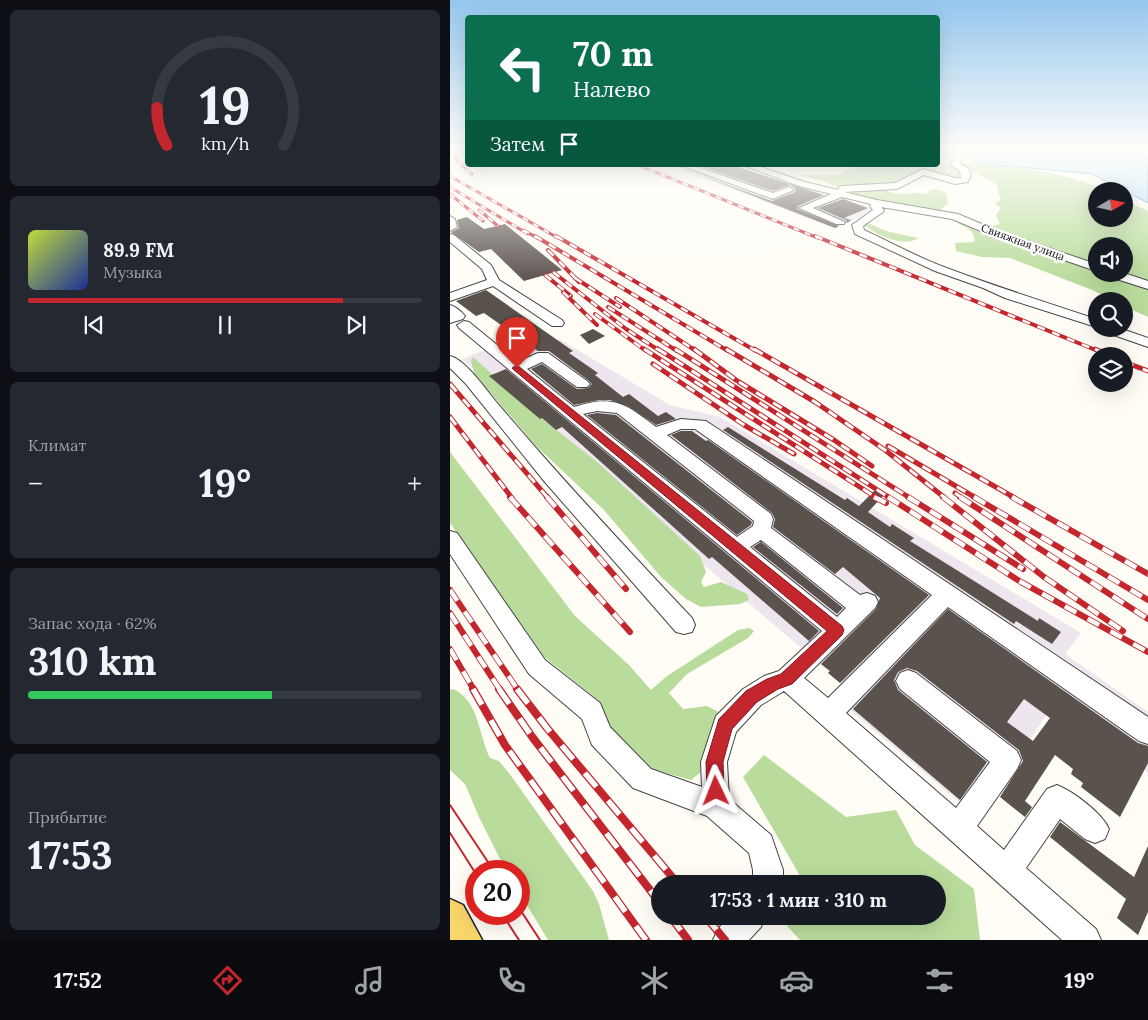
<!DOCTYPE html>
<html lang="ru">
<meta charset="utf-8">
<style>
:root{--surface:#171b24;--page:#242831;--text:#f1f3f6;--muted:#9ea1a6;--line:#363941;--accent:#c4262e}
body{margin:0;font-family:Lora,serif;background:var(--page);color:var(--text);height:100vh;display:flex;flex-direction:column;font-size:19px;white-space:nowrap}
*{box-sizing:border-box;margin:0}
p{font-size:16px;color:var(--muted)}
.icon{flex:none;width:28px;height:28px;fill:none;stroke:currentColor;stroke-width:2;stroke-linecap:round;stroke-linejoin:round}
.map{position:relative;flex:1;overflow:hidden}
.details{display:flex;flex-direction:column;gap:10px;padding:10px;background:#0d0f14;width:450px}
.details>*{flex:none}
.banner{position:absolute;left:15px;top:15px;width:475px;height:152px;border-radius:5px;box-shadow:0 5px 20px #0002;background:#0b6e4f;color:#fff;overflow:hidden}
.needle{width:32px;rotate:81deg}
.fabs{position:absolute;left:638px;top:182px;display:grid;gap:10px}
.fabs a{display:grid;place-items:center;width:45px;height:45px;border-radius:50%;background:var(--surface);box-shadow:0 5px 20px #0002;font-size:25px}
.speed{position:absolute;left:15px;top:860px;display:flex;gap:10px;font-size:25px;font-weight:700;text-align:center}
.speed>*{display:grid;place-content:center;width:65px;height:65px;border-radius:50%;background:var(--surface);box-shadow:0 5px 20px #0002;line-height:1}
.speed .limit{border:8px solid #d22;background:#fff;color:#111}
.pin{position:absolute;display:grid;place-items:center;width:42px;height:42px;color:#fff;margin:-51px -21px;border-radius:50% 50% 50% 0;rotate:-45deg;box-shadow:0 0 5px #0007}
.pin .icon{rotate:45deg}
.me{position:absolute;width:55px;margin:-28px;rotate:358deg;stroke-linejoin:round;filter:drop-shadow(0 0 4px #0008)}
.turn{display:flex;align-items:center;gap:18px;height:105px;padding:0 25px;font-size:22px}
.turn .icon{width:65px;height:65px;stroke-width:2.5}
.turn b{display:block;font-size:35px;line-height:42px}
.then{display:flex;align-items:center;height:48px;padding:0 25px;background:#0003;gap:10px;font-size:19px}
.big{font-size:38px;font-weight:800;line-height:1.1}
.details .tile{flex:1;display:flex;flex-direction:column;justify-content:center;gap:8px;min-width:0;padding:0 18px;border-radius:8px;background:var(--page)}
.details .dial{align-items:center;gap:0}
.dial svg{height:130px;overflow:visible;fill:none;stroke:var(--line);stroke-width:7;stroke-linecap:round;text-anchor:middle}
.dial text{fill:var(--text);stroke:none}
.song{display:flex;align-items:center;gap:15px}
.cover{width:60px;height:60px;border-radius:8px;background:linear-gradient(135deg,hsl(70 70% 55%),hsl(230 70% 35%))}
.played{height:5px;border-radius:2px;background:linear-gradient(90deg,var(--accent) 80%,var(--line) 80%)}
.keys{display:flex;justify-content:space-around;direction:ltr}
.heat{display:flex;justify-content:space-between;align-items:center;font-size:28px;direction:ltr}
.charge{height:8px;border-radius:4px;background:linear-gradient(90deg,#34c759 62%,var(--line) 0)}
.trip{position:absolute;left:201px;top:875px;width:295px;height:50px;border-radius:25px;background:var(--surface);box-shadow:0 5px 20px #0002;font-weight:800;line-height:50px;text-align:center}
.tab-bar{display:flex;height:80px;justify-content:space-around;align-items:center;background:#090b0e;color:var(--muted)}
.tab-bar .icon{width:35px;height:35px}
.tab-bar .selected{color:var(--accent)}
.tab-bar b{font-size:22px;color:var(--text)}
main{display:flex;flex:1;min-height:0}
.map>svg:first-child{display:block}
</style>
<main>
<section class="details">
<div class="tile dial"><svg viewBox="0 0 100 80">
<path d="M14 69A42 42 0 1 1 86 69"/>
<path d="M14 69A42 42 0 0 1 8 46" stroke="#c4262e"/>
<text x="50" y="56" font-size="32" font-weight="700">19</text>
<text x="50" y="72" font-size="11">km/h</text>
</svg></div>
<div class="tile">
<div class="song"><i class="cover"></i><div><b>89.9 FM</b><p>Музыка</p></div></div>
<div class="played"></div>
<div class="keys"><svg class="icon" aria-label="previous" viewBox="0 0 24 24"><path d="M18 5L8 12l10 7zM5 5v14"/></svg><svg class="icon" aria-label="pause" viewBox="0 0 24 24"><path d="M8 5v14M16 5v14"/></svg><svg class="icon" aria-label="next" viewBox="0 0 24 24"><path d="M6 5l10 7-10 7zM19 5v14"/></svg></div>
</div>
<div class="tile"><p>Климат</p>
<div class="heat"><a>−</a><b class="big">19°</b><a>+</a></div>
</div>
<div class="tile"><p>Запас хода · 62%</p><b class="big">310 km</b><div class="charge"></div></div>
<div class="tile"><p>Прибытие</p><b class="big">17:53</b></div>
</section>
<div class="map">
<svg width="698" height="940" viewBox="0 0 698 940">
<rect width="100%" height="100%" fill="#fffdf5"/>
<g fill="#eee6ef">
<polygon points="218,165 283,165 388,199 393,198 426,210 385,229"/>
<polygon points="109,339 220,405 270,417 631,633 615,654 698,712 698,773 602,706 528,818 395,706 404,693 12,359 55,342 72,354"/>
</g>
<g fill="#b9dc9c">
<path d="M489 150 507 152 506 157 493 162 513 173 511 178C497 178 487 172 473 170L455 185 437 191C451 197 463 191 477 194L480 190 486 189 496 193 498 204 490 210H479L411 197 400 191 401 186C393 187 383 189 377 182L347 175H392V172L403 168 404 165H488V153H490Z"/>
<path d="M518 162C565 168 613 170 657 191H646V219H674V200L698 211V284L674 274V246H646V267L533 228 550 224 546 215 551 208 545 203 551 200 546 184 516 168 513 165Z"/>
<path d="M511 222 646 269V274H659L698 287V317L674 306V301H665L642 290 560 258 532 257 506 251 505 243 524 242C526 231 516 227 507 223Z"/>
<path d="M418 223 436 231 468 238C454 248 426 235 414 225Z"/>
<polygon points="23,357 95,421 146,461 250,556 256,572 251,582 254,587 271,582 297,594 299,600 290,604 251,607 236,599 211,577 154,510 85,445 24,373 21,361"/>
<polygon points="0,452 125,616 179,665 201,690 217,676 288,630 299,628 304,631 298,638 237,674 219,693 233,709 257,706 269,712 251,772 241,780 198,768 163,733 143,696 93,656 0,523"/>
<path d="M3 689C29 700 29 736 40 758L49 761 59 773 143 891 149 904 159 940H98L69 892V871H56L29 817 15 784 0 770V690Z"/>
<polygon points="314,755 396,817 446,810 465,845 524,889 530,940 350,940 337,926 340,916 488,916 488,884 353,884 353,881 293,777"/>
</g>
<polygon fill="#b9e0f7" stroke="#3f96cf" points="512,150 698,150 698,203 642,174 528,163 524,161 526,160"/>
<g fill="#5a524d" fill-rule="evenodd">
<polygon points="248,165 281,165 374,195 348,206 347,209 389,226 385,228 247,174 322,201 345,192 346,189 340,185 323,191"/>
<polygon points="393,199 418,208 394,218 401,220 397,223 396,220 368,208"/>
<polygon points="17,217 34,229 55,224 112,270 74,281 41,249 29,252 1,232 9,228 7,220"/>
<polygon points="36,290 123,351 119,353 148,373 145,375 173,397 179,394 208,416 216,412 226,419 206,425 178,406 160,400 149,400 124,405 81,369 92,364 127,389 138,388 142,384 138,380 99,351 88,351 34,313 26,316 6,301"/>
<polygon points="143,329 155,336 139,344 130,335"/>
<polygon points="56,369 369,631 359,641 262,557 259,559 112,427 106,430 92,418 90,419 39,376"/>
<polygon points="147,413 166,415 302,522 301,525 287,535 137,415"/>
<polygon points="278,427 395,500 397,498 409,506 427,488 434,495 418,512 440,527 442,524 464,538 460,541 497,564 588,621 589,618 611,632 602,644 566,621 564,624 273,430"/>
<polygon points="231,431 242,431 256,441 258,440 479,595 390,683 378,673 380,671 371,664 426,609 430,598 393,567 385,574 323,527 325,519 322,513 221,435"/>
<polygon points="311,542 393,608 387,614 303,547"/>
<path d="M498 609 688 743 698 746V763L670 817 631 787 633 783 621 774 623 769 605 755 575 801 582 807 575 817 550 797 573 761 569 750 467 671 457 668 448 672 444 680 448 690 537 762 510 800 403 709ZM574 699 600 718 583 741 557 722Z"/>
<polygon points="610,822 684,877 698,846 698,912 688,935 667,918 676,899 600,837"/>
</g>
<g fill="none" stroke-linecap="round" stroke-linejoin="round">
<g stroke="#444" stroke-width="2">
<g id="minor">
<path d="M509 155 513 158 509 163 517 167 521 175 518 182 505 184 474 175 447 189 394 192 427 200 508 214 546 230 646 264V271L538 234 502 219 431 207 434 210 433 212 413 226 414 230C440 242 467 257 494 267 544 286 595 302 646 319V327L555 298 533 288 485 271 405 234 402 225 423 210 420 206 421 204 392 197 363 208 395 222 394 224H386L349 208 381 194 349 186 293 165H305L355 182 388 190 389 187 392 186 445 183 473 169 505 178H511L510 171 500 164Z"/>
<polygon points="230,165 242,165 323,193 339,187 344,190 323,199"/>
<polygon points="0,216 5,219 7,227 0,231"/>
<polygon points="0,234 4,235 41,265 49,280 112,320 114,323 112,326 102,326 43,286 0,301 0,293 37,280 32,269 0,242"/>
<polygon points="674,273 698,281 698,289 660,277 658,274"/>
<path d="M0 305C6 307 11 311 15 316L13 319 0 323Z"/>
<path d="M14 321 19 322 68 362 88 353H98L137 381 140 384 137 387H127L92 362 77 369 124 407C164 394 176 404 206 427L231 419 256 421 698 717V744L689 741 498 607 396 713 506 808 540 762 450 689 446 681 450 673 458 670 466 673 567 751 571 760 567 769 527 826 554 850 597 789 607 785C624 792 652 813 659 829L655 839 645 843 635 839 610 819 576 868 646 929 651 940H612L334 691 311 705 286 732 277 762 279 799 321 835 333 870V884H303V870L299 853 257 816 183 788 142 745 132 719 79 674 0 554V531L7 533 95 660 150 703 160 727 201 769 252 787 251 762 266 716 293 689 314 676 329 671 372 631 9 328 7 325ZM147 411 167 413 304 521 303 526 287 537 133 414ZM231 429H245L482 595 378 698 354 678 425 608 428 602 425 596 417 593 410 595 321 528 323 519 321 514 217 435ZM311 540 396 608 387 617 300 547Z"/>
<polygon points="653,329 672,329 698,338 698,347 655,332"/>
<path d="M0 356C15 359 37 391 48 404 110 477 176 548 242 618L245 625 242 632 234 634 226 632 94 481 16 384 0 368Z"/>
<polygon points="279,916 315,916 311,927 299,940 263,940 268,929"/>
</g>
</g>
<g stroke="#222" stroke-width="3">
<polygon id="major" points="0,899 13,905 32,940 0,940"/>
</g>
<use href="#minor" fill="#fff" fill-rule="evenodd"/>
<use href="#major" fill="#f9d66b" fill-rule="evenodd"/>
<g stroke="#c4262e" stroke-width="2">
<polyline points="0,805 44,871"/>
<polyline points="0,833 26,874"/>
<polyline points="69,908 90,940"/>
<polyline points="52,914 69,940"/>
</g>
<g stroke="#c4262e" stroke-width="3">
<g id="rail-far4">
<polyline points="3,150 7,161 22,174"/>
<polyline points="188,165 368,238"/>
<polyline points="0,176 108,238"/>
<polyline points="0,187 78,234"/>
<polyline points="0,194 33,221"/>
<polyline points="29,210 48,226"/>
<polyline points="74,230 87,238"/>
</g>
</g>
<g stroke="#c4262e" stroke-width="4">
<g id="rail-far3">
<polyline points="85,236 278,351"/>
<polyline points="106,236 306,351"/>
<polyline points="365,236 648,351"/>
<polyline points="98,250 129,282"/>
<polyline points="103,272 176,329 210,351"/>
<polyline points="95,275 121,296"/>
<polyline points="125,278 170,307"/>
<polyline points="113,292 147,325"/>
<polyline points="166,298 246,351"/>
<polyline points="158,307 227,351"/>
<polyline points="145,314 196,351"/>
</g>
</g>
<g stroke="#c4262e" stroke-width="5">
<g id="rail-far2">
<polyline points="194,349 427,498"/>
<polyline points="208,349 440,498"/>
<polyline points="225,349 460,498"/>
<polyline points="244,349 286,380"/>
<polyline points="276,349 365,402 435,450 495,498"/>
<polyline points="304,349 565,498"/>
<polyline points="645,349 661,356"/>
<polyline points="674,362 698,371"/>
<polyline points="203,364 294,425 344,454"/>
<polyline points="289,382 384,440 422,466"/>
<polyline points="0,384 98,498"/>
<polyline points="0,417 62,498"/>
<polyline points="438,446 526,498"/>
<polyline points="505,493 512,498"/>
</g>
</g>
<g stroke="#c4262e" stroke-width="6">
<g id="rail-far1">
<polyline points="60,497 180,632"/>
<polyline points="97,497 176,589"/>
<polyline points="424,497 436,503"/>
<polyline points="438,497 571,582 698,652"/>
<polyline points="458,497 573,569"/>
<polyline points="493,497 594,577 673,631"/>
<polyline points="510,497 698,619"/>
<polyline points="524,497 698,600"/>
<polyline points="562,497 698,574"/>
<polyline points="0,590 68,690"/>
<polyline points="0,613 50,690"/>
<polyline points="0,649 24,690"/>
</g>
</g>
<g stroke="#c4262e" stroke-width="8">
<g id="rail">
<polyline points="23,689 55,745 196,940"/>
<polyline points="49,689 83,738 210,903"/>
<polyline points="67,689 97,728 228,884"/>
<polyline points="220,916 238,940"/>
<polyline points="255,916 275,940"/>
</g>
</g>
<use href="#rail-far4" stroke="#fff" stroke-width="2" stroke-dasharray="6" stroke-linecap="butt"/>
<use href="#rail-far3" stroke="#fff" stroke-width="2.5" stroke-dasharray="8" stroke-linecap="butt"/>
<use href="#rail-far2" stroke="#fff" stroke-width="3" stroke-dasharray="10" stroke-linecap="butt"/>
<use href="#rail-far1" stroke="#fff" stroke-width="4.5" stroke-dasharray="13" stroke-linecap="butt"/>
<use href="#rail" stroke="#fff" stroke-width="5.5" stroke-dasharray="18" stroke-linecap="butt"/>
</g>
<linearGradient id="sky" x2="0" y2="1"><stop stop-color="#95c6ee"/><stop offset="0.53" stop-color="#fffefa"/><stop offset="1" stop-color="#fffefa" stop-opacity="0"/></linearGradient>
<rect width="698" height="282" fill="url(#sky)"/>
<polygon fill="#c4262e" stroke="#7f191e" points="67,365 392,626 394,630 392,635 342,684 328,689 307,702 282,729 273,762 274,791 272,797 266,800 259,797 257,791 256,762 269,719 296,691 317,679 331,674 377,631 64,370 62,368"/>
<g text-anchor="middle" stroke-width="5" stroke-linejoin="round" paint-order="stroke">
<g font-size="11" fill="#111" stroke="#fff">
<text transform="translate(573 242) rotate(20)" y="4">Свияжная улица</text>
</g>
</g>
</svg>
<div class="fabs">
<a><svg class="needle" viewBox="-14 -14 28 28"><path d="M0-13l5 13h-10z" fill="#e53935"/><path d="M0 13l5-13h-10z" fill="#9ea1a6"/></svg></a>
<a><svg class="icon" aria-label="sound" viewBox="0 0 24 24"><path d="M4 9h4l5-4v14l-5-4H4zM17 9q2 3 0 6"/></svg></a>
<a><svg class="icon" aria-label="search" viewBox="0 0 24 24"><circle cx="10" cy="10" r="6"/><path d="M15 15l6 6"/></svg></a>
<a><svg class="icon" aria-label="layers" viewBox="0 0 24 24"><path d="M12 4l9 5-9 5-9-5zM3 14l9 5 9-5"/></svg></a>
</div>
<div class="speed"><div class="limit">20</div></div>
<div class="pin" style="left:67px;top:368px;background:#d93025"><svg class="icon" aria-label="arrive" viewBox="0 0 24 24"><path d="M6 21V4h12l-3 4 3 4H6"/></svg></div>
<svg class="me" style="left:266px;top:791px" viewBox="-20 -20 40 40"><path d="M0-17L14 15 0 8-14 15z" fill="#c4262e" stroke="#fff" stroke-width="4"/></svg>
<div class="trip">17:53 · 1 мин · 310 m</div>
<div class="banner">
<div class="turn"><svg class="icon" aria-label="left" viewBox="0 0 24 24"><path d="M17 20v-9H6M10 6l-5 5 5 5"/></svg><div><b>70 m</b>Налево</div></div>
<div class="then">Затем<svg class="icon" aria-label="arrive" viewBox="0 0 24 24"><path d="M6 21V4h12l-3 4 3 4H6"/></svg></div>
</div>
</div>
</main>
<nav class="tab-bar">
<b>17:52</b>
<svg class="icon selected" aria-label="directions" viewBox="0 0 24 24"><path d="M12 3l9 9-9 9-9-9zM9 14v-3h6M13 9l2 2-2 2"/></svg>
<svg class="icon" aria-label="music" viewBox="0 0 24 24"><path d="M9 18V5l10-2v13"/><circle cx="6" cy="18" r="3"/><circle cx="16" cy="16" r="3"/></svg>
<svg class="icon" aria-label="phone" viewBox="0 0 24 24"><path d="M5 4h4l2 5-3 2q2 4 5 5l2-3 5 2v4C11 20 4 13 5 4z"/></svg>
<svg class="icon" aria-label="climate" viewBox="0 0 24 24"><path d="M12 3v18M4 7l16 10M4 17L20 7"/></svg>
<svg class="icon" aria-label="car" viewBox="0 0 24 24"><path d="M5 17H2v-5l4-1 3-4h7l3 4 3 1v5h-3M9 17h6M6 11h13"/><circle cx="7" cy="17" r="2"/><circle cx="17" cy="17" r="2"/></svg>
<svg class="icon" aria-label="filters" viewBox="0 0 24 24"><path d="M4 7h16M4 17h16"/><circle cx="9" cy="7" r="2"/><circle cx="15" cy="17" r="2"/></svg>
<b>19°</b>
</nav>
